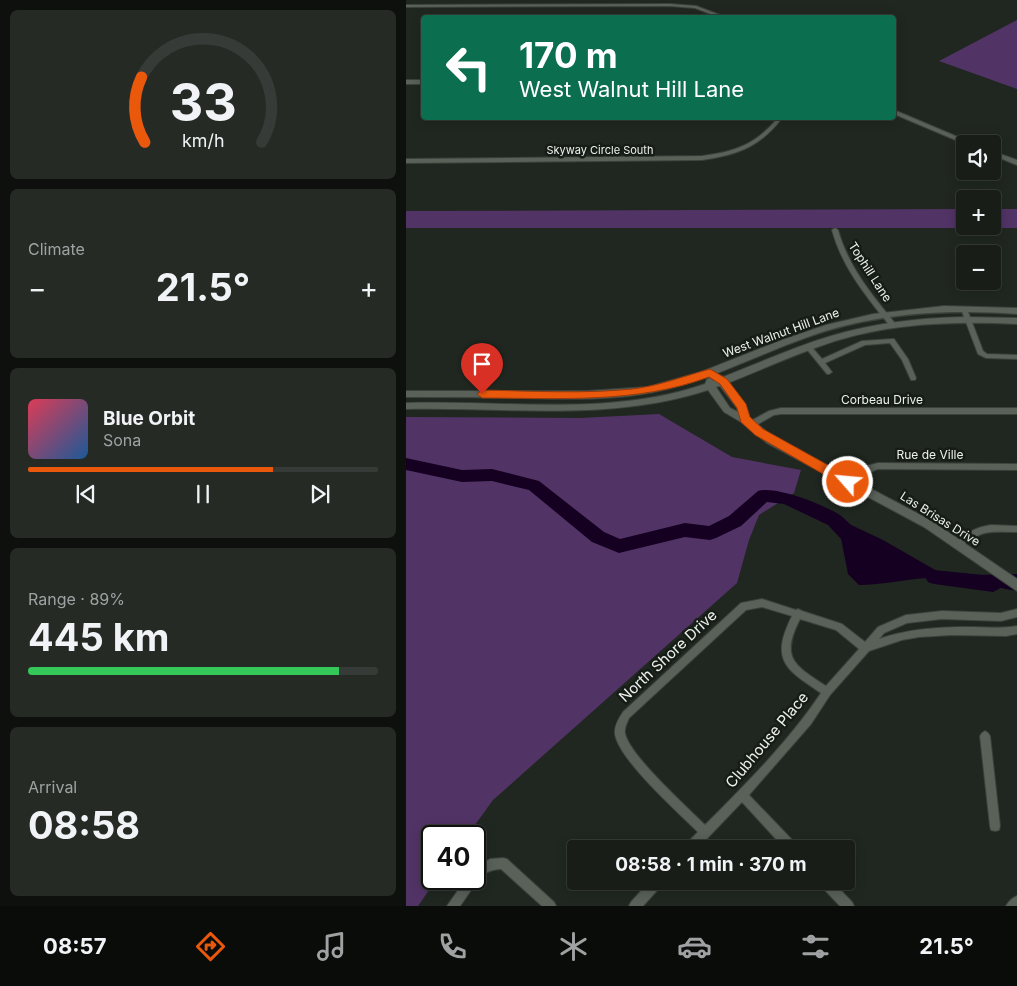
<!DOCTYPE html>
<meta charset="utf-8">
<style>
:root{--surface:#181d18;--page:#252a25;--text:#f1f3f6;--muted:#9fa2a2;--line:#363b37;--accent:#ea580c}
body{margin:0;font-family:Inter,sans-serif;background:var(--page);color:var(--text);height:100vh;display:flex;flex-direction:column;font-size:19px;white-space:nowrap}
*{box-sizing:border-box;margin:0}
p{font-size:16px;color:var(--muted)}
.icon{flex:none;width:28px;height:28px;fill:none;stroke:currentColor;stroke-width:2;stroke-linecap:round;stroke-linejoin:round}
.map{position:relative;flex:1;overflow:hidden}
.panel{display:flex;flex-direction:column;gap:10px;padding:10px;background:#0d100d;width:406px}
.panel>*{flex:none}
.guide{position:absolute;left:15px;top:15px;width:475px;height:105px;border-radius:5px;box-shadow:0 2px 12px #0003,0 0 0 1px var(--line);background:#0b6e4f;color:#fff;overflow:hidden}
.fabs{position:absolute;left:550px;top:135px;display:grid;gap:10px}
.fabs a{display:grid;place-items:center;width:45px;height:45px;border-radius:5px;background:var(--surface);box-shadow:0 2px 12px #0003,0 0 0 1px var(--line);font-size:25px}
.speed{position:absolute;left:15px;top:825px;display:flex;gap:10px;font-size:25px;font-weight:700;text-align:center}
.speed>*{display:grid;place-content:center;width:65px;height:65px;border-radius:50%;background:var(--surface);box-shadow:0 2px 12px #0003,0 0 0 1px var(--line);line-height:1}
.speed .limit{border:2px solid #111;border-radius:8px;background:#fff;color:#111}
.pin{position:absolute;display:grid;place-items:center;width:42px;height:42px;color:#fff;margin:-51px -21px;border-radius:50% 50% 50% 0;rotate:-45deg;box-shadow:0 0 5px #0007}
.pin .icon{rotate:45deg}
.me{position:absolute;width:55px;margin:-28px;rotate:297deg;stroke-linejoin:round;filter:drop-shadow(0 0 4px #0008)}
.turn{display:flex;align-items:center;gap:18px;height:105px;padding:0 15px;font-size:22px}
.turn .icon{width:65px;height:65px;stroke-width:2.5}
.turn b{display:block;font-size:35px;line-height:42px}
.big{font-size:38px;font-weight:700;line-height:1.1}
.panel .card{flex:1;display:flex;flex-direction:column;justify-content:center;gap:8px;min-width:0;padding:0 18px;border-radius:8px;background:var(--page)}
.panel .dial{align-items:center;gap:0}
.dial svg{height:130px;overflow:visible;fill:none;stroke:var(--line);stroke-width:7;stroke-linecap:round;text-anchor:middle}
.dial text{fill:var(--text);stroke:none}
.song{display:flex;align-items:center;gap:15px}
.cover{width:60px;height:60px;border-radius:8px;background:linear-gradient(135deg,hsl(350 70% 55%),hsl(210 70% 35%))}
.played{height:5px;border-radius:2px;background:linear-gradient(90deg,var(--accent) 70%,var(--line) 70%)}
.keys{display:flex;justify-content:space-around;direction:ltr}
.heat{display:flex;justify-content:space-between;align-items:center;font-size:28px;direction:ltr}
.charge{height:8px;border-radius:4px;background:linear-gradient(90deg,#34c759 89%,var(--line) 0)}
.trip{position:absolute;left:161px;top:840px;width:288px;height:50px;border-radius:5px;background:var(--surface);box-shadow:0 2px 12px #0003,0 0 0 1px var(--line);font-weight:700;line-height:50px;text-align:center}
.dock{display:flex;height:80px;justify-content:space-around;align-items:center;background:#0a0c0a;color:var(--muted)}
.dock .icon{width:35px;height:35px}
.dock .selected{color:var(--accent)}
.dock b{font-size:22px;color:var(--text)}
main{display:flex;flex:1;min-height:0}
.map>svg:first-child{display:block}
</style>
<main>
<section class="panel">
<div class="card dial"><svg viewBox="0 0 100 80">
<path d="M14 69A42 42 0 1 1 86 69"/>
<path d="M14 69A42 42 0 0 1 12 29" stroke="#ea580c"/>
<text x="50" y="56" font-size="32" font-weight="700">33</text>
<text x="50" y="72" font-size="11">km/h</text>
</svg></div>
<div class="card"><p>Climate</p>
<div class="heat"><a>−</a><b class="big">21.5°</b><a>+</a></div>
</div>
<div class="card">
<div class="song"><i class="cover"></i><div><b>Blue Orbit</b><p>Sona</p></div></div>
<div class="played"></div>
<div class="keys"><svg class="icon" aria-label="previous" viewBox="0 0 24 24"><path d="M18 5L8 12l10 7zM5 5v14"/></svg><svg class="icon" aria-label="pause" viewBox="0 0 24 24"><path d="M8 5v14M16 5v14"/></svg><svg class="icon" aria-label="next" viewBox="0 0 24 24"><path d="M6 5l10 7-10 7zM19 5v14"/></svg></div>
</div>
<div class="card"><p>Range · 89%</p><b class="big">445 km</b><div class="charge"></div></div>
<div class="card"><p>Arrival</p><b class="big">08:58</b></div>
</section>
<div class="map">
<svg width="611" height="906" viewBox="0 0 611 906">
<rect width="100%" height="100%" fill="#202720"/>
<g fill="#523366">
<polygon points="611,20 611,89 533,61"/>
<polygon points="559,209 559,226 586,226 586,209 611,209 611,228 0,228 0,211"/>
<polygon points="253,414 326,457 395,470 388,493 353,515 343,540 331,583 87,800 61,836 26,836 26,879 31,879 12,906 0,906 0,417 174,418"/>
</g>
<path fill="#150022" d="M407 507 477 540 531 571 570 575 611 574V591C581 586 553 578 523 578 499 579 477 585 453 585L442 574 434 533 448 531 404 514Z"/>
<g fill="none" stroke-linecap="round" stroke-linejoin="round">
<g fill="#150022" fill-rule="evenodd">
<path d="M0 458 56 470 86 469 133 481 198 532 214 539 279 523 303 526 323 516 352 491C369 485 419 505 434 515 444 523 457 537 462 548L460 553 454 555 448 553 422 525 378 504 361 502 335 526 310 538 304 540 279 537 213 553 186 542 123 490 86 481 56 482 0 470Z"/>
<polygon points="528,570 587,576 593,579 596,584 593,589 587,592 528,584 522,582 519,577 522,572"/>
</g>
<g stroke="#3b423c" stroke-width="2">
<g id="street">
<polygon points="264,4 290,6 322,18 315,18 289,8 264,6 0,7 0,5"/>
<path d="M372 118H376C354 147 331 155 296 160L0 163V159L296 156C330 152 350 144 372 118Z"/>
<path d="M429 228 432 230C442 266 465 294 488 322L489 324 488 326H484C460 296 436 267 426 230Z"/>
<polygon points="558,307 561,309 577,351 581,354 611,355 611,359 580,358 572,354 555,309"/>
<polygon points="486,339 488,339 502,359 510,378 509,380 505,380 496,360 484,343 459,345 419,363 426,372 423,374 421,374 399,347 402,345 404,345 416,359 456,341"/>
<polygon points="375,408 611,408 611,414 375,414 368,415 347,427 344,428 340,425 341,423 363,411"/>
<path d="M472 463 611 464V470L472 469C461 472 450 485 439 484L438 482 439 480 460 466Z"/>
<path d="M585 525 611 526V532C583 532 577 529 555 547L552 548 549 547 548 545 549 543C560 533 570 527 585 525Z"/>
<path d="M356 599 390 610 392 609 396 611 436 624 459 642 472 627 500 615 536 611 595 613 611 609V617L595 621 536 619 501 623 478 633 473 639C501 629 531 627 561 627 578 627 594 629 611 626V634L600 636 546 635 513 637 496 640 463 651 424 695 405 724 343 795 391 845 392 849H379L336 802 291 849H278L279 845 292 832C272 812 213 760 209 734 208 726 213 718 217 712L335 603ZM356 607 386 616C364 660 379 669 415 693 383 741 340 784 299 825 282 808 222 754 219 733 218 728 221 723 223 718L340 610ZM394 619 430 630 453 649 420 686C388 665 374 658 394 619Z"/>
<polygon points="579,731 582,733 584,736 594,826 593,830 589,831 585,830 584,826 574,736 576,733"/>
<path d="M97 858 101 859 148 902 150 906H136L95 869C86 869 73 874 70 883L54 906H41L60 879H69V868L84 859Z"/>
<polygon points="244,881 257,881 256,885 237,906 223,906 225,902"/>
<polygon points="413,881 426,881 446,902 448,906 434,906 414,885"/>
<path d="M611 896V906H600C603 901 606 898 611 896Z"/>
</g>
</g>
<g stroke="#3b423c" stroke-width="2">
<g id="secondary">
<rect x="0" y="80" width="18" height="4"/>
<polygon points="488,110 566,143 567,144 559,144 488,114"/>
<polygon points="586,151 611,160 611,165 586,155"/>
<path d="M538 306 611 308V314C540 309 469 313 402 337 353 354 307 379 257 390 211 401 163 399 117 398 78 397 39 397 0 397V391H181L242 387 295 372 376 340 420 325 467 314Z"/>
<path d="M558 317 611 318V324C550 321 488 323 429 341 392 353 357 369 322 383L339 405 343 417 367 437 526 521 611 579V591L518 527 361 443 335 422 318 412 302 390C204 422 101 407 0 409V403C99 400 204 417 299 384L301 379 304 378 308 381 310 376 313 375 317 377C353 363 388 347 425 336 468 323 513 318 558 317ZM314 386 331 408 332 412 324 408 310 387Z"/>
</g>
</g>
<use href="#street" fill="#596159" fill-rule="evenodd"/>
<use href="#secondary" fill="#596159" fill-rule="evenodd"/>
</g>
<path fill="#ea580c" stroke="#983908" d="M304 369 321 379 340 404 344 417 357 429 447 479V486H438L349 435 335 422 331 408 314 384 303 377C230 404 153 398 76 398L71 394 76 390C126 391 177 394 226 389 253 386 278 376 304 369Z"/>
<g text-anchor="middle" stroke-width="5" stroke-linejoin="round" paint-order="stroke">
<g font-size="11" fill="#edf1ed" stroke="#161d17">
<text x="194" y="154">Skyway Circle South</text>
</g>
<g font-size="12" fill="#edf1ed" stroke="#161d17">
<text transform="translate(464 272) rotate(57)" y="4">Tophill Lane</text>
<text transform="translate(375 333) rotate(-20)" y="4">West Walnut Hill Lane</text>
<text x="476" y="404">Corbeau Drive</text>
<text x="524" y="459">Rue de Ville</text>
<text transform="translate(534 519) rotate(32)" y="4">Las Brisas Drive</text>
</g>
<g font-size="15" fill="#edf1ed" stroke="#161d17">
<text transform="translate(262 656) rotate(-43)" y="5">North Shore Drive</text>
<text transform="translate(361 740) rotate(-50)" y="5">Clubhouse Place</text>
</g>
</g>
</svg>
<div class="fabs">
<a><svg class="icon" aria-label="sound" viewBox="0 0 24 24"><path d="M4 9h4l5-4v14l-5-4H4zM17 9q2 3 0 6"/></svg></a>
<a>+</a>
<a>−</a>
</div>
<div class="speed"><div class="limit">40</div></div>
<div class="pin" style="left:76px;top:394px;background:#d93025"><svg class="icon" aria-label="arrive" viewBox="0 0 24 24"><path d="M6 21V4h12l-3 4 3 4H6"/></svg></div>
<svg class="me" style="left:442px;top:482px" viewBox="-20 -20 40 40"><circle r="17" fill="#ea580c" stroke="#fff" stroke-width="3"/><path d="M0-11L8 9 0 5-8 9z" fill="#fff"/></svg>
<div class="trip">08:58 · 1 min · 370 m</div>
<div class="guide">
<div class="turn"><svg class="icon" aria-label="left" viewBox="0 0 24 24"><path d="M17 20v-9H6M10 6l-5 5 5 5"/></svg><div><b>170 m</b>West Walnut Hill Lane</div></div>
</div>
</div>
</main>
<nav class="dock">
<b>08:57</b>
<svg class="icon selected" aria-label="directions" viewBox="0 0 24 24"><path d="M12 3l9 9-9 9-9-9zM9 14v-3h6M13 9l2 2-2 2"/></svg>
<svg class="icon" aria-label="music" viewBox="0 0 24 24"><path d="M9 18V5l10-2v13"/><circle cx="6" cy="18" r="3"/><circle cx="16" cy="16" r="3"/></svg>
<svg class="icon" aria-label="phone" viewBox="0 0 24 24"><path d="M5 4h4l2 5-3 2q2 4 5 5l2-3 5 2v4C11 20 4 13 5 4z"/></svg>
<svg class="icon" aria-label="climate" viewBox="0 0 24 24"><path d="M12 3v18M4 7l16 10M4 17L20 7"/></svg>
<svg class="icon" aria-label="car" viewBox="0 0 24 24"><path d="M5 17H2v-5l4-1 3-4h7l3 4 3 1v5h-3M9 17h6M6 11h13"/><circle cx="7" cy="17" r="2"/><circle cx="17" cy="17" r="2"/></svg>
<svg class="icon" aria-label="filters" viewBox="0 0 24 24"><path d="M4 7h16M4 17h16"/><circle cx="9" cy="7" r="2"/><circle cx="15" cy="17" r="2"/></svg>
<b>21.5°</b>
</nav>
